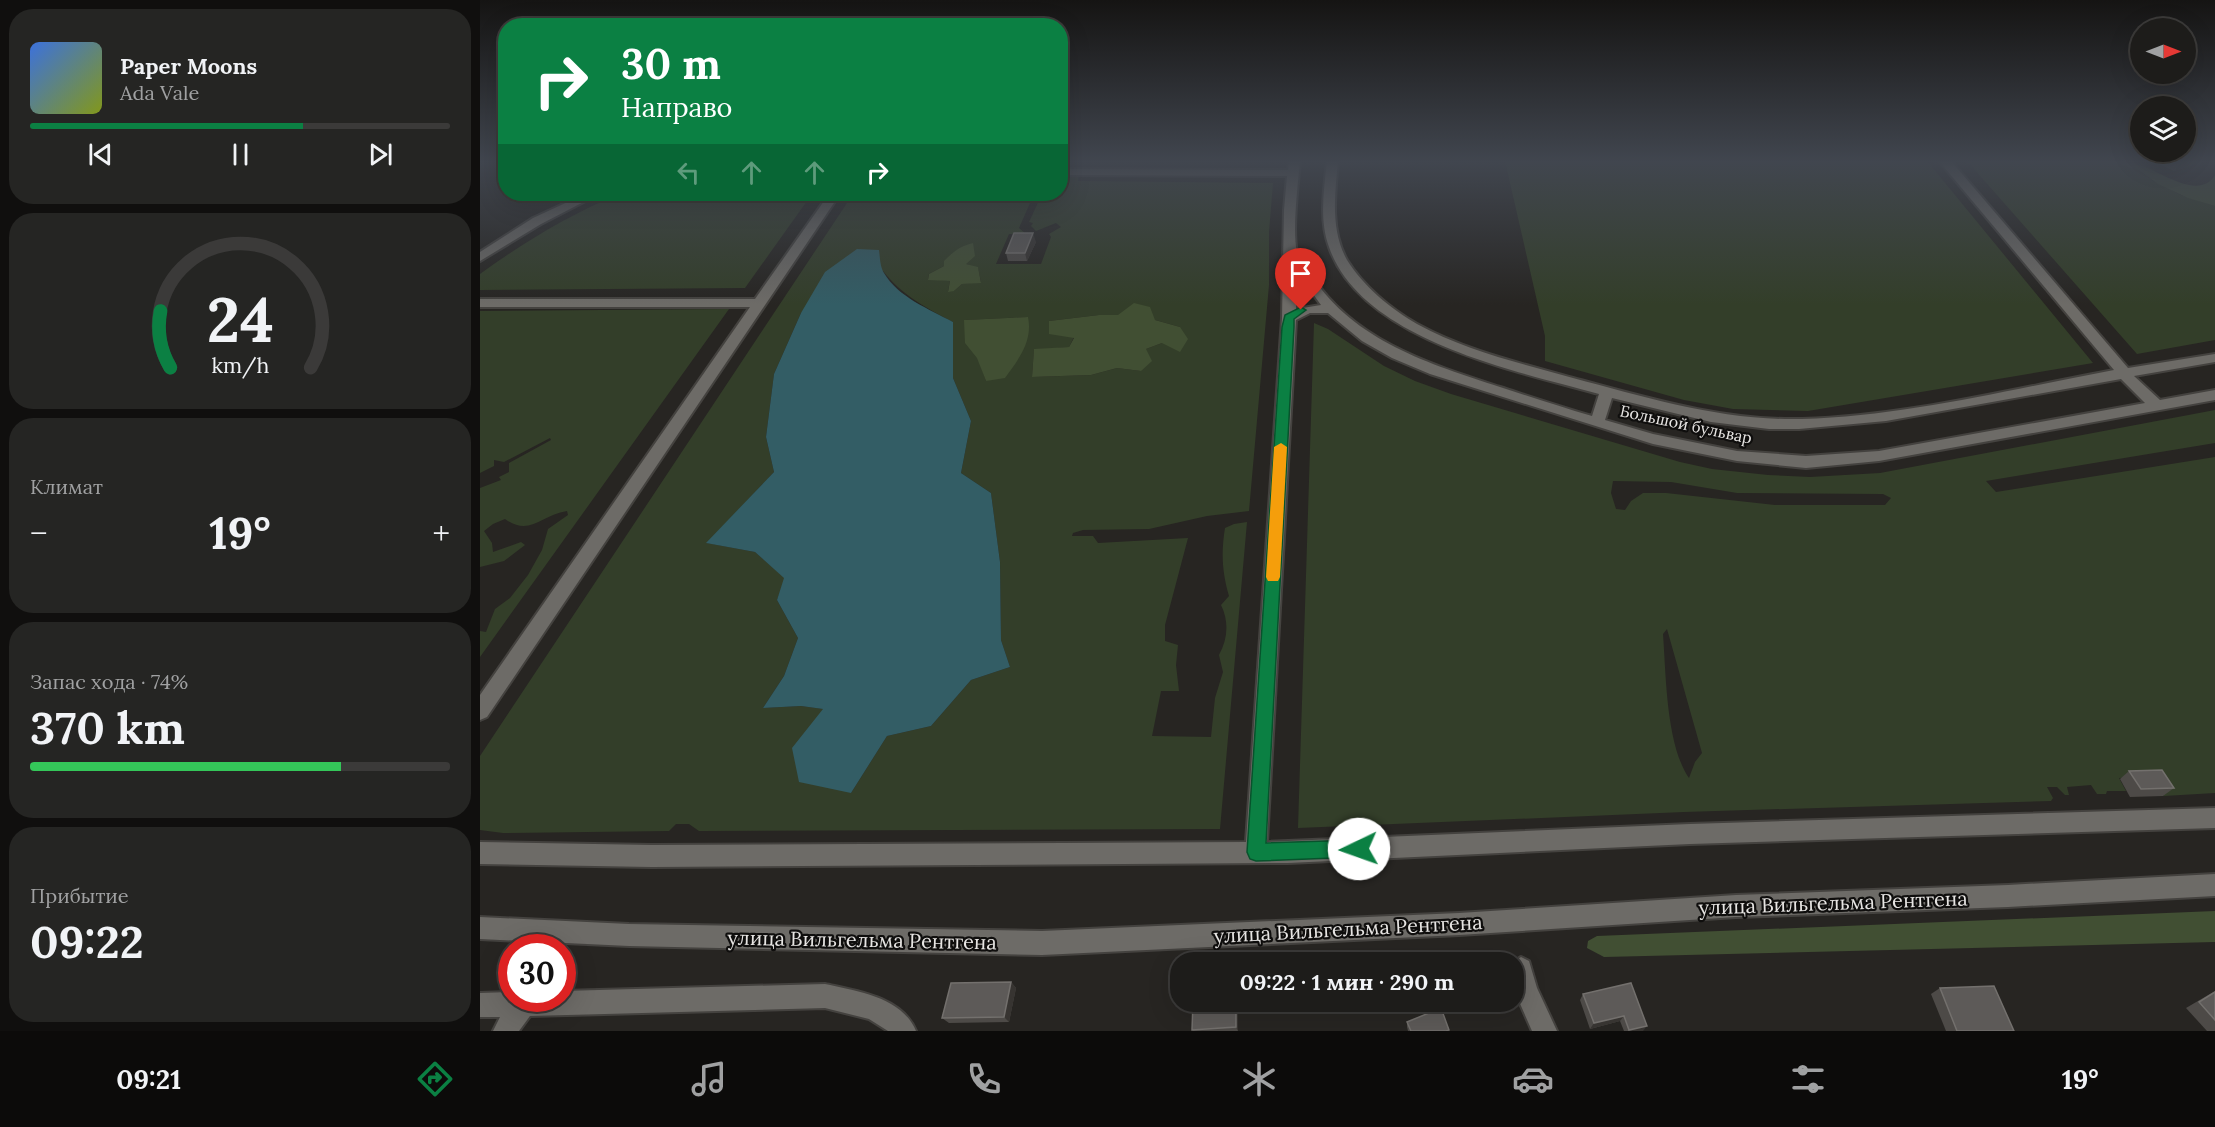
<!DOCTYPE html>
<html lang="ru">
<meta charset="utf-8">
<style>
:root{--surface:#1d1c1a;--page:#252523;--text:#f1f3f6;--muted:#a0a1a2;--line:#3b3a39;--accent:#0b8043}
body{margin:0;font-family:Lora,serif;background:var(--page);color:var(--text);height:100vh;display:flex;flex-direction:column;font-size:22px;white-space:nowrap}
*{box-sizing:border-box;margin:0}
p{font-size:20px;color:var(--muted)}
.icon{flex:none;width:33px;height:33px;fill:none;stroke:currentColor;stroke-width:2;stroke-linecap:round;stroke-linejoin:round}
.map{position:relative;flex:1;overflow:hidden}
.details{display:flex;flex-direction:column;gap:9px;padding:9px;background:#100f0e;width:480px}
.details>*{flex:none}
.hud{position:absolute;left:18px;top:18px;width:570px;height:183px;border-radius:24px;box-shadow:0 6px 24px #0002,0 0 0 2px var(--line);background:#0b8043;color:#fff;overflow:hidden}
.needle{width:39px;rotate:90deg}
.buttons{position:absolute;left:1650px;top:18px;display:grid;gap:12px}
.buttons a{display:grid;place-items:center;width:66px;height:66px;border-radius:50%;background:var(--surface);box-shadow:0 6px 24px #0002,0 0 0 2px var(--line);font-size:30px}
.speed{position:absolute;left:18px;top:934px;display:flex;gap:12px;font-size:30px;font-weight:700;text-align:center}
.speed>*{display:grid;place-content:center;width:78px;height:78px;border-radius:50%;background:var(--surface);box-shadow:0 6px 24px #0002,0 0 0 2px var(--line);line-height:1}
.speed .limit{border:9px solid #d22;background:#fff;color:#111}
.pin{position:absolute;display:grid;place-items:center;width:51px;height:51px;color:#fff;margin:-62px -26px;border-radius:50% 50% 50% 0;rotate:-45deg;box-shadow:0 0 6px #0007}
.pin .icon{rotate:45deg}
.me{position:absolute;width:66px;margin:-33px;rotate:267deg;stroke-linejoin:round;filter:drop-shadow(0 0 4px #0008)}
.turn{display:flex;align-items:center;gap:21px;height:126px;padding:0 24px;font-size:27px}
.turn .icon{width:78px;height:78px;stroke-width:2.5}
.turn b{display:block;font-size:42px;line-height:51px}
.lanes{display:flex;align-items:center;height:57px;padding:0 24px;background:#0003;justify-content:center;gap:30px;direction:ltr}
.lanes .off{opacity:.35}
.big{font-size:45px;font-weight:800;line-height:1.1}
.details .widget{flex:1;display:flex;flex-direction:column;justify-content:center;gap:9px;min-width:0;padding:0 21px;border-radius:24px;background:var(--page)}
.details .dial{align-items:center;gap:0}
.dial svg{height:156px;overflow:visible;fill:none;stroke:var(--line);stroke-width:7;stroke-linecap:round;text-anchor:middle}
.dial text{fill:var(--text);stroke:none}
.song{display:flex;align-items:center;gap:18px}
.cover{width:72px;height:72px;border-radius:9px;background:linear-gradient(135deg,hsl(220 70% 55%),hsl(70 70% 35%))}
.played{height:6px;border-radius:3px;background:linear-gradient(90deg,var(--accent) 65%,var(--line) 65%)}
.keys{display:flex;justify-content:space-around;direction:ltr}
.heat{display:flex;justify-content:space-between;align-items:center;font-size:33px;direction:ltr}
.charge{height:9px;border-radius:4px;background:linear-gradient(90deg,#34c759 74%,var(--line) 0)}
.trip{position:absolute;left:690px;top:952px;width:354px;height:60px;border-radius:24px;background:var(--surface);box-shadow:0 6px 24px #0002,0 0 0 2px var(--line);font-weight:800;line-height:60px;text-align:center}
.menu{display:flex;height:96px;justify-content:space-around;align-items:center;background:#0c0b0a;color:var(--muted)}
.menu .icon{width:42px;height:42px}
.menu .on{color:var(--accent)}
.menu b{font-size:27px;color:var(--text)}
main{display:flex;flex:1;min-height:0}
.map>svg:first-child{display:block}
</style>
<main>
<section class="details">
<div class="widget">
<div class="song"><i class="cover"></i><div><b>Paper Moons</b><p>Ada Vale</p></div></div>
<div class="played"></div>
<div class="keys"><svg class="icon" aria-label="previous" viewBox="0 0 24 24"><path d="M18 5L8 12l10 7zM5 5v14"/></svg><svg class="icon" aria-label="pause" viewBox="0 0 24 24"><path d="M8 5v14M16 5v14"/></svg><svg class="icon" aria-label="next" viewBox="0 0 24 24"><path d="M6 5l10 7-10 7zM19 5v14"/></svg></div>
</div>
<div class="widget dial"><svg viewBox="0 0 100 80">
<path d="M14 69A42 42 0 1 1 86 69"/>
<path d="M14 69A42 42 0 0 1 9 40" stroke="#0b8043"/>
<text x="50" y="56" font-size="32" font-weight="700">24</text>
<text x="50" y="72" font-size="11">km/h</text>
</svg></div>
<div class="widget"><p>Климат</p>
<div class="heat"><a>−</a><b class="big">19°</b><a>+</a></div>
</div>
<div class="widget"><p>Запас хода · 74%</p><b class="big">370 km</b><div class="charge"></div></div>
<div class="widget"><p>Прибытие</p><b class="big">09:22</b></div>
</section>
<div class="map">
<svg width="1735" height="1031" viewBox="0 0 1735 1031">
<rect width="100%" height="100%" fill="#272522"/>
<g fill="#333e29" fill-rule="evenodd">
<polygon points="1025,161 1447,161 1613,363 1328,411 1253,409 1204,400 1065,361 1065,336"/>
<polygon points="1487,161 1629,161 1660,171 1673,181 1701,195 1735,206 1735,340 1657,354"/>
<path d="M581 176H599L598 181 793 183 789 232V285L769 511 727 516 669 529 603 530 593 533 592 536H613L618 543 708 538 685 625V641L698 645 696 665 699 691H681L672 736 731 737 735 698 743 672 739 655C748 639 749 621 741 605L749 596C742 572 741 553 745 528L754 524 767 522 740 829 219 831 209 824H196L189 831 23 833 0 830V756L373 194H554L539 228 546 234H529L516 264H561L571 237 569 234 581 227 576 223 556 231 551 226 553 223 549 222 562 194H580ZM486 264 498 268 501 282 482 284 474 291H468L470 281 448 279 449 274 464 266ZM403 271C422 295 446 308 473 322V378L491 421 481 473 511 493 520 562 521 640 530 667 491 680 451 726 407 736 371 793 344 709 321 706 283 708 304 676 318 638 297 600 305 578 275 552 227 543 294 472 286 437 294 374 321 313ZM619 315 675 320 700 327 682 343 666 349 661 371 637 368 611 375 552 377 554 350 589 347 594 337 569 321ZM548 317 506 381 485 320Z"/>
<path d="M139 194H332L265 288 0 290V274C44 242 89 215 139 194Z"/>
<path d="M249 309 0 657V631L6 632 15 609 30 598 48 575 62 550 68 529 88 515 87 511C61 515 50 537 25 519L13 524 4 531 12 543 13 552 41 542 45 545 24 561 0 567V579V488L21 480 19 477 29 472V463L71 440 70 438 24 462 14 460V466L0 473V311Z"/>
<path d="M834 323 848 329 904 366 935 381 971 394 1200 462 1232 469 1288 475 1330 477 1400 473 1735 410V443L1506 481 1516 492 1735 457V793L1684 796 1672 777 1639 778 1646 791H1627L1626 794H1617L1611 785 1587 787 1589 795H1585L1577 787H1567L1573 798 1571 801 1204 812 818 828ZM1133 481 1191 482 1257 493 1403 494 1411 498 1405 505H1295L1186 493H1163L1151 501 1145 510 1136 509 1131 493ZM1187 629 1222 753 1215 762 1209 778C1186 745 1186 674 1183 634Z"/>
</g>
<g fill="#414f33">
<path d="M1629 161C1640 161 1651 163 1662 166 1681 172 1720 201 1735 175V206L1708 198 1678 184 1660 171Z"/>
<path d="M493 243 495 256 486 264 498 267 501 283 482 284 474 291 468 292 470 281 448 280 449 274 464 266V261C473 252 480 246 493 243Z"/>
<polygon points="654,303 670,307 675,320 700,327 708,339 700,352 682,343 666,349 672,361 661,371 637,368 611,375 552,377 554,349 589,347 594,338 569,334 569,321 619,315 638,315"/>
<path d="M548 317C553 341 539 359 525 378L506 381 497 358 485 343 484 320Z"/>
<polygon points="1735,911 1735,942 1124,957 1107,948 1108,941 1117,936"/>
</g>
<path fill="#335d65" d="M377 249 399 250C400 257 400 267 404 273 418 297 449 309 473 322V378L491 421 481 473 511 493 520 562 521 640 530 667 491 680 451 726 407 736 371 793 319 782 312 748 343 709 321 706 283 708 304 676 318 638 297 600 304 578 275 552 226 543 294 472 286 437 294 374 321 313 345 272Z"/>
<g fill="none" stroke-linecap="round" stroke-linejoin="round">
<g stroke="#44423f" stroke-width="4">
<g id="minor">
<path d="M809 161H820C818 184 812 231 817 252 819 260 827 269 832 276 874 341 950 364 1020 387 1051 397 1081 407 1112 416L1119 394C1036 371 881 340 849 247 839 220 844 189 847 161H858C855 193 850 230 867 260 883 286 911 309 937 324 986 351 1040 363 1093 378 1168 398 1243 421 1322 419 1427 416 1531 389 1634 370L1459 161H1471L1648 368 1735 354V362L1654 376 1680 400 1735 390V400L1399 461 1326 468 1257 461 1173 444 950 374 912 358 882 341 848 313H830L816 320 787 842 1210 824 1735 808V828L1210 844 808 863 172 867 0 864V842L172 845 766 842 802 318 804 210 807 176 580 175V169L808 170ZM817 272 841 305 816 309ZM1641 379 1665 403 1399 451 1326 456 1257 451 1173 434 1125 420 1132 398 1231 422 1289 429H1319L1406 421Z"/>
<polygon points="105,194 119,194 61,224 0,261 0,252 53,218"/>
<polygon points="349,194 360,194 7,717 0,720 0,695 270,307 0,307 0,299 275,299"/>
<polygon points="1735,874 1735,896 1528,907 1256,917 979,935 562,955 149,946 0,939 0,917 149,924 562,931 979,913 1256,895 1528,885"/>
<polygon points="1041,957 1049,961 1057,988 1077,1031 1052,1031 1034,990 1032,963"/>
<path d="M345 984C377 991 422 997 436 1031H408L389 1019 345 1008 50 1016 39 1031H13L20 1017H0V993L32 992V999H82V991Z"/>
</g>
</g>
<use href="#minor" fill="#6d6b67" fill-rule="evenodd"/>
</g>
<g fill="#4d4a47">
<polygon points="1672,161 1725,161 1694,171"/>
<polygon points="556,242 547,261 528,261 526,253"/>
<polygon points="1649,771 1694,788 1683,796 1650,797 1640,779"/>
<polygon points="531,982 536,988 529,1022 469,1023 462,1018"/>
<polygon points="1151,983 1163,1031 1144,1031 1140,1021 1110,1029 1100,1000 1103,994"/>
<polygon points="1460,988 1534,1031 1466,1031 1451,994"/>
<polygon points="1735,991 1735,1031 1727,1031 1706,1008"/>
<polygon points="758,1002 758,1031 713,1031 712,1030"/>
<polygon points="927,1022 969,1031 928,1031 927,1027"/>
</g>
<g fill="#373431">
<polygon points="1702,161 1725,161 1694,171"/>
<polygon points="553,233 556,242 547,261 545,253"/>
<polygon points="531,982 536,988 529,1022 524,1017"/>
<polygon points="756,1002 758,1002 758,1031 756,1027"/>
<polygon points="1144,1016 1140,1021 1110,1029 1114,1023"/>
<polygon points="1167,1026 1163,1031 1149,1031 1149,1030"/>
</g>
<g fill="#5d5a58" stroke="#73706d" stroke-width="1.5">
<polygon points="534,233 553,233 545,253 526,253"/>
<polygon points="1682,770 1694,788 1661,789 1649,771"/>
<polygon points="531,982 524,1017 462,1018 471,983"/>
<polygon points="1151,983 1167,1026 1149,1030 1144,1016 1114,1023 1103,994"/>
<polygon points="1514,986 1534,1031 1477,1031 1460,988"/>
<polygon points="1735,992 1735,1020 1719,1002"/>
<polygon points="713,1002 756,1002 756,1027 712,1030"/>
<polygon points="961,1008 969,1030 966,1031 931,1031 927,1022"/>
</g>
<linearGradient id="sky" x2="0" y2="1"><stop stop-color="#151413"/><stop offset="0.53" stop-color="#41464f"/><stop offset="1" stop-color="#41464f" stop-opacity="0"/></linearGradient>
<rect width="1735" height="305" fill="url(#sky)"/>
<polygon fill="#0b8043" stroke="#07532c" stroke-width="1.5" points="821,307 826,310 814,319 814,327 786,843 879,840 886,843 888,849 886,855 879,857 776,861 770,859 767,852 802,327 805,315"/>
<polygon fill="#f59e0b" points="801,443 807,447 800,577 798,581 788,581 786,577 794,447"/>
<g text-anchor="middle" stroke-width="4.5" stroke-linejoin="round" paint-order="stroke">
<g font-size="16" fill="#e7e5e3" stroke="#0f0e0d">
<text transform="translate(1206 424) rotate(12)" y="6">Большой бульвар</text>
</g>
<g font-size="20" fill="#e7e5e3" stroke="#0f0e0d">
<text transform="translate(1353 903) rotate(-2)" y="7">улица Вильгельма Рентгена</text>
<text transform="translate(868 929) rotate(-3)" y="7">улица Вильгельма Рентгена</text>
<text transform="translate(382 940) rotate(1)" y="7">улица Вильгельма Рентгена</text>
</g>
</g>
</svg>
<div class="buttons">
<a><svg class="needle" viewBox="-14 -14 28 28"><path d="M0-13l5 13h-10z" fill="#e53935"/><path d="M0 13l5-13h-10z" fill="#a0a1a2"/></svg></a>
<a><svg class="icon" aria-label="layers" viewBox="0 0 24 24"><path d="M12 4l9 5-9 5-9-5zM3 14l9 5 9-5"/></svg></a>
</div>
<div class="speed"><div class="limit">30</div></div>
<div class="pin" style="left:821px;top:310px;background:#d93025"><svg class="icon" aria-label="arrive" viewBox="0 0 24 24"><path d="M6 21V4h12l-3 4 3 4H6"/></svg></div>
<svg class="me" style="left:879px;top:849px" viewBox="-20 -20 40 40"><circle r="19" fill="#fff"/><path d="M0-13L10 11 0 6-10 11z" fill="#0b8043"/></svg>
<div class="trip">09:22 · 1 мин · 290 m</div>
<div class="hud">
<div class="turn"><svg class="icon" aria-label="right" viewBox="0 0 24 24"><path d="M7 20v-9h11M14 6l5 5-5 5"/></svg><div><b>30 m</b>Направо</div></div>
<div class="lanes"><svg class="icon off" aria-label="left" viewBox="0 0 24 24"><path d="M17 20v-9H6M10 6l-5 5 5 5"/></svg><svg class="icon off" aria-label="ahead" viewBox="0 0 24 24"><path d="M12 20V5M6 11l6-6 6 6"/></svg><svg class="icon off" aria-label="ahead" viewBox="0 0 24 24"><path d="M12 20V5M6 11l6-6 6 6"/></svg><svg class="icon" aria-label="right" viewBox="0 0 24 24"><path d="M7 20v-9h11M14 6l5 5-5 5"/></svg></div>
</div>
</div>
</main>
<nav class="menu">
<b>09:21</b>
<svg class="icon on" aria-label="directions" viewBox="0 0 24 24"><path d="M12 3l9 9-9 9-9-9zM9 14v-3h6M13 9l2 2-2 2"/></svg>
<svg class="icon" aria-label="music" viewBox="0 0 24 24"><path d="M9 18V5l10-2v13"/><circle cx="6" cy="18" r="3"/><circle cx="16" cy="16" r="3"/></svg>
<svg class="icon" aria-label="phone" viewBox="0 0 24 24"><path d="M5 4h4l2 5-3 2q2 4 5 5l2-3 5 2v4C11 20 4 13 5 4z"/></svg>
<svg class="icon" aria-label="climate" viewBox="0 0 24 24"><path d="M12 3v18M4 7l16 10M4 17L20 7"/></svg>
<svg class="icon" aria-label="car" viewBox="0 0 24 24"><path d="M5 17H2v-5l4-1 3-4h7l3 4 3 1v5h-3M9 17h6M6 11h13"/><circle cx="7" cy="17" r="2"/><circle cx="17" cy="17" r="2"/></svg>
<svg class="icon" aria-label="filters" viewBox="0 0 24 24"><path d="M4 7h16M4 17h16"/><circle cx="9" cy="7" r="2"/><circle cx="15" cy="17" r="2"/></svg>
<b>19°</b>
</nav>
